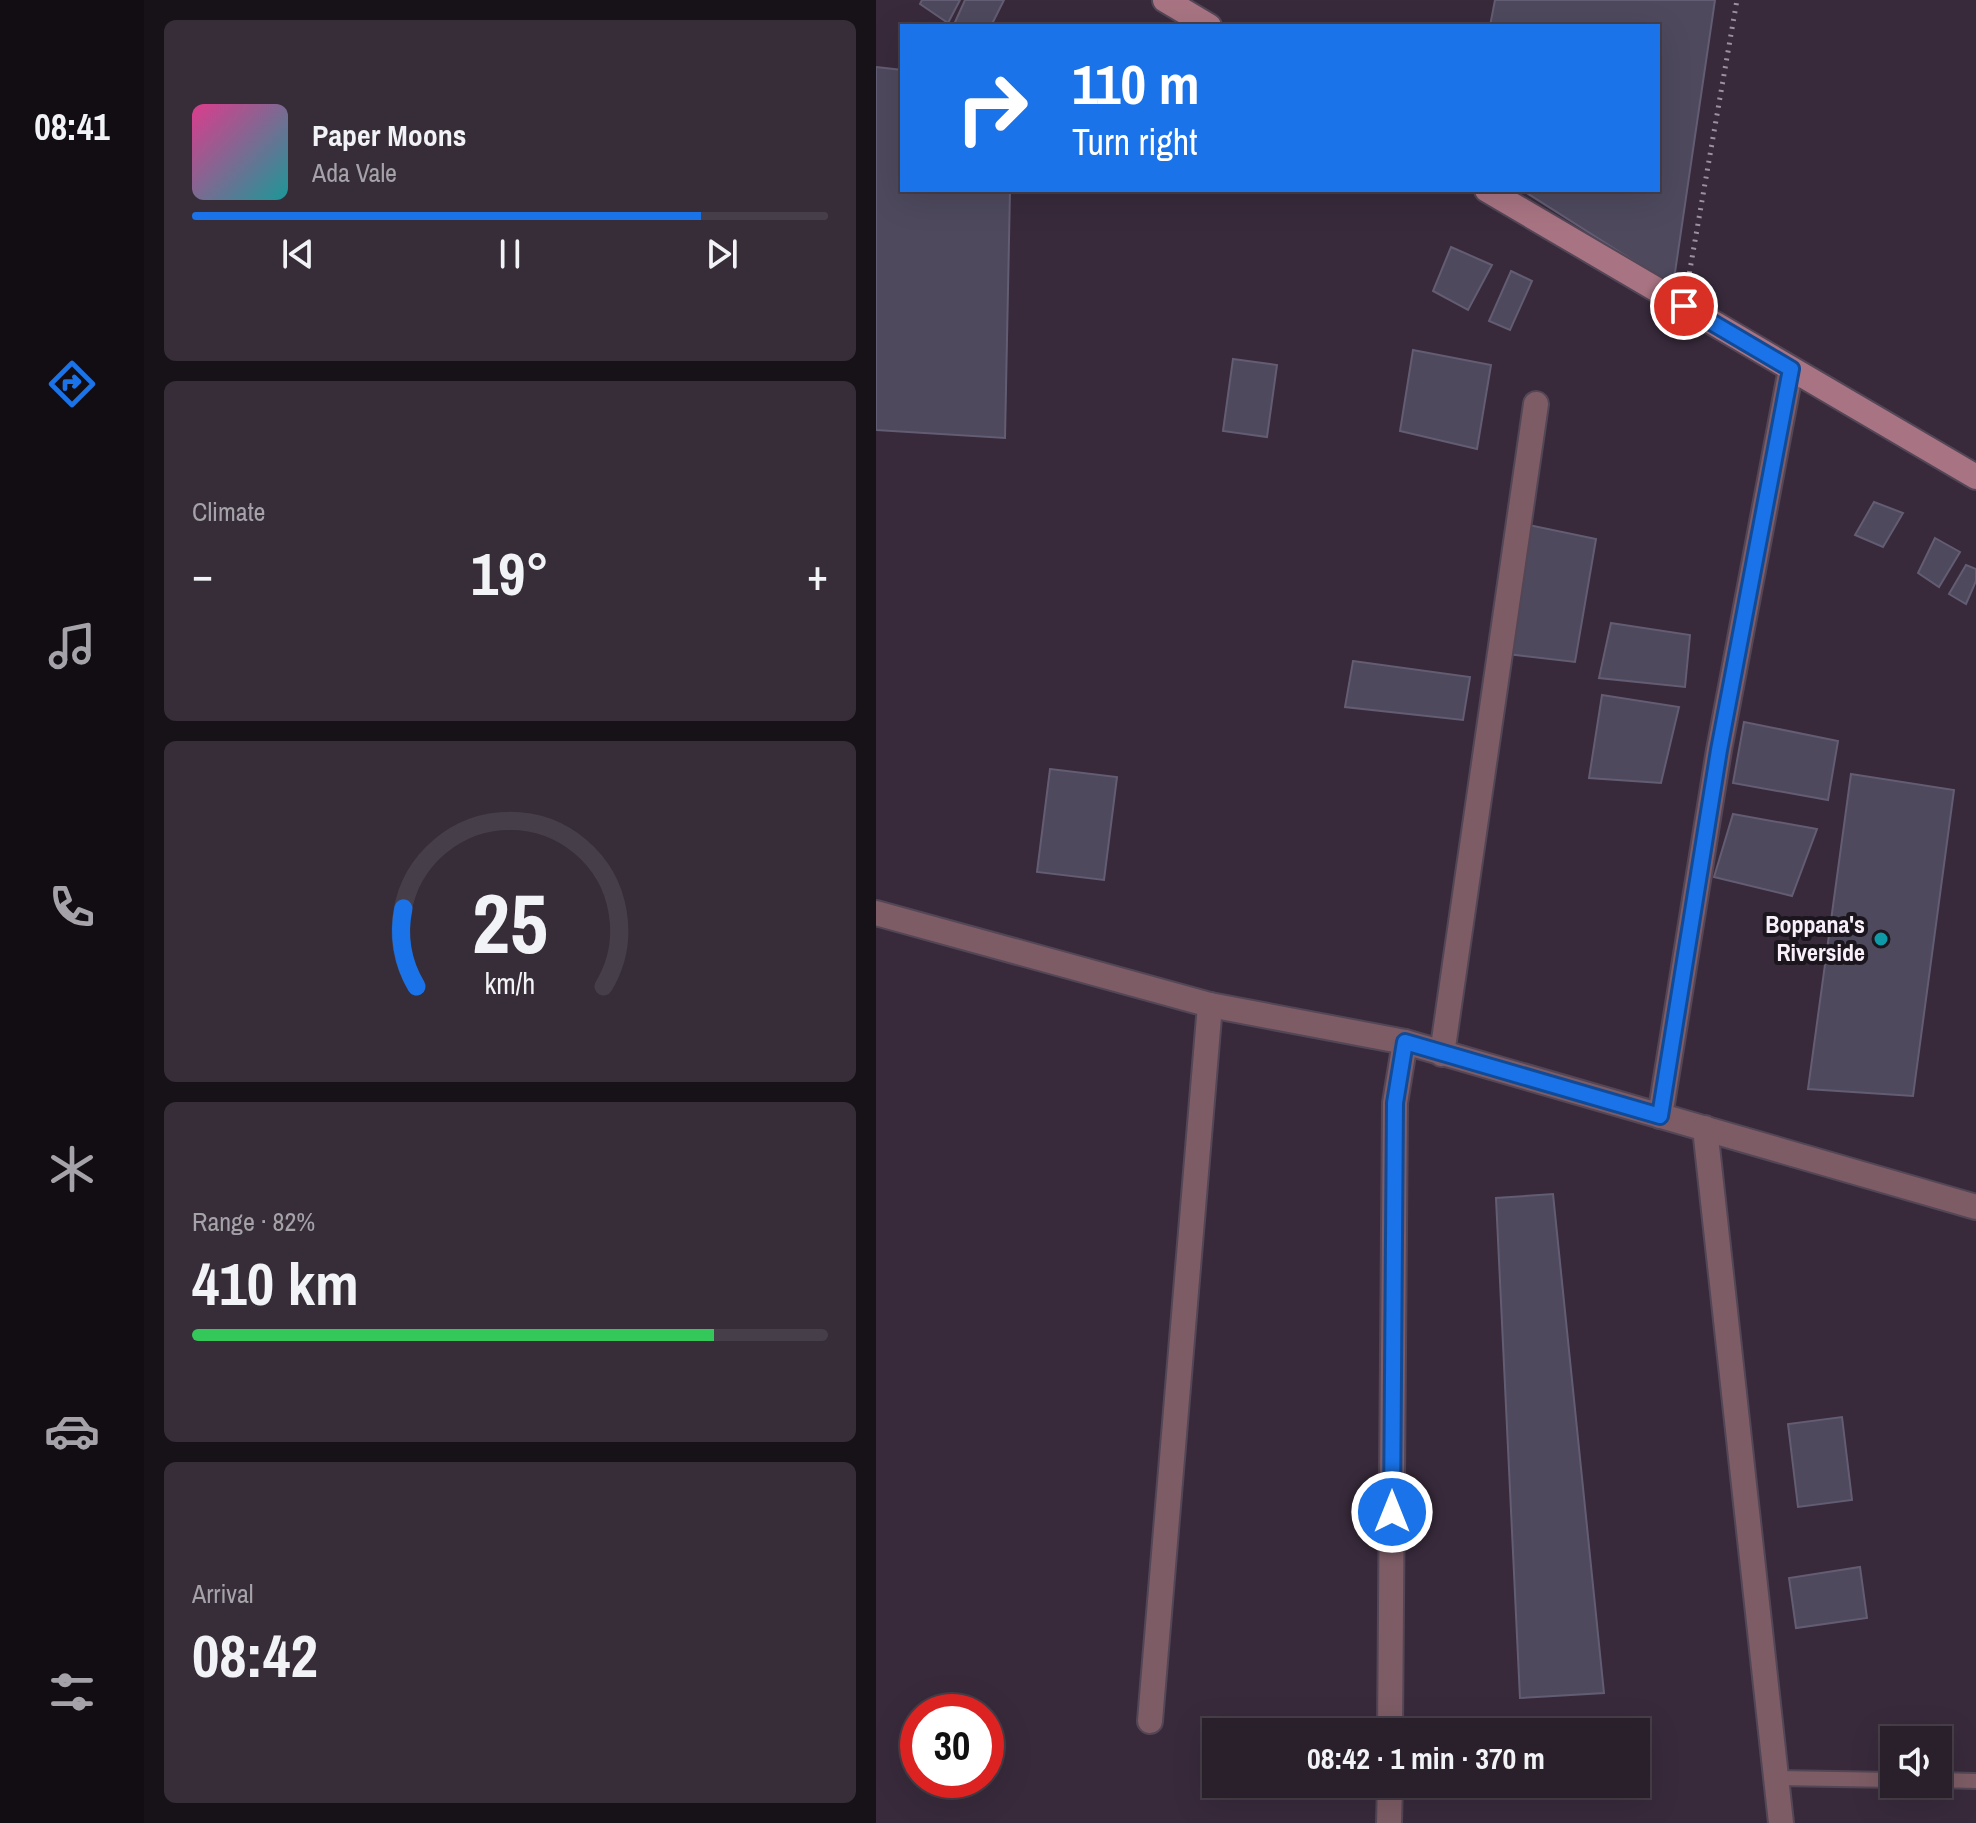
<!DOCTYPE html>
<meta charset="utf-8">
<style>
:root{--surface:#2a202c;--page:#362d38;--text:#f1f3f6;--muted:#a5a3a9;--line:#463e48;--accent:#1a73e8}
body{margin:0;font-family:"Archivo Narrow",sans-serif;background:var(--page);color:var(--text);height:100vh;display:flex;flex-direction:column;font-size:30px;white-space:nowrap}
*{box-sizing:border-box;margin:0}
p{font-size:26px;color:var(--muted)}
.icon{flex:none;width:44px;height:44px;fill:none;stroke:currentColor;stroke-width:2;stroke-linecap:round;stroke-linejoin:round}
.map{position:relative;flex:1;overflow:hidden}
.drawer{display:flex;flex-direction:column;gap:20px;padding:20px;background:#171218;width:732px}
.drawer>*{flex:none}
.guide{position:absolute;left:24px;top:24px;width:760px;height:168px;border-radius:0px;box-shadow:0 8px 32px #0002,0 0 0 2px var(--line);background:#1a73e8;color:#fff;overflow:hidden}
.controls{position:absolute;left:1004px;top:1726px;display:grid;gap:16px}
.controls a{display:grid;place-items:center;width:72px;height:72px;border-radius:0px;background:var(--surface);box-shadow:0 8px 32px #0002,0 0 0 2px var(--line);font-size:40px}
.speed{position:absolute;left:24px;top:1694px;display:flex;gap:16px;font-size:40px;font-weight:700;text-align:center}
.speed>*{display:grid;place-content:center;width:104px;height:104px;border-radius:50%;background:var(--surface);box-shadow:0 8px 32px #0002,0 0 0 2px var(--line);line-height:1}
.speed .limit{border:12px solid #d22;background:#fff;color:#111}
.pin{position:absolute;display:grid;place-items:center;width:68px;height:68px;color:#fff;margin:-34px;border:4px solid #fff;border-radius:50%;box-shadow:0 2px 8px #0007}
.me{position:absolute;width:88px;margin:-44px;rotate:0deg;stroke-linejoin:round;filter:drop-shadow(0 0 6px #0008)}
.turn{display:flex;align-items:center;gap:28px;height:168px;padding:0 40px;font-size:36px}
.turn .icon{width:104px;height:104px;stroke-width:2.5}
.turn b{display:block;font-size:56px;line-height:68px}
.big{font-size:60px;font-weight:700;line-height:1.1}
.drawer .widget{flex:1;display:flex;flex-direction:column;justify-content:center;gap:12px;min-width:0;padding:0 28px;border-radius:12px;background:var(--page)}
.drawer .dial{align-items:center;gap:0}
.dial svg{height:208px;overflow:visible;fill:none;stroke:var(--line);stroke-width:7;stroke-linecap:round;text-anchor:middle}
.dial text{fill:var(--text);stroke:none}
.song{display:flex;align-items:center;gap:24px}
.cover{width:96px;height:96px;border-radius:12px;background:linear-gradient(135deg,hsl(330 70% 55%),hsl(180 70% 35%))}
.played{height:8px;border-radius:4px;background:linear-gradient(90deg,var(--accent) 80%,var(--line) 80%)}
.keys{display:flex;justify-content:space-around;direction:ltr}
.heat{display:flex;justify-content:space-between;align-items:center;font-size:44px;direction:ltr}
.charge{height:12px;border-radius:6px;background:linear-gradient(90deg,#34c759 82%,var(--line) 0)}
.trip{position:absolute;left:326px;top:1718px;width:448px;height:80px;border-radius:0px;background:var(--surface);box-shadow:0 8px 32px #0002,0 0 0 2px var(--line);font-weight:700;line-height:80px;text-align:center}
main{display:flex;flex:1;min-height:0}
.dock{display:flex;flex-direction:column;width:144px;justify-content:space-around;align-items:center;background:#110d12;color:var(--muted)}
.dock .icon{width:56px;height:56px}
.dock .on{color:var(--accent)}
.dock b{font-size:36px;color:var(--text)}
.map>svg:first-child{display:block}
</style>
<main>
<nav class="dock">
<b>08:41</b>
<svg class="icon on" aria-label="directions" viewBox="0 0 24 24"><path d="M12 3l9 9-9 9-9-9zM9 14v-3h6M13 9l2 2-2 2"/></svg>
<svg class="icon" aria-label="music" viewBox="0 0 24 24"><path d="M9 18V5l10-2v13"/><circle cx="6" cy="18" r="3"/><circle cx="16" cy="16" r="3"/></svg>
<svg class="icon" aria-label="phone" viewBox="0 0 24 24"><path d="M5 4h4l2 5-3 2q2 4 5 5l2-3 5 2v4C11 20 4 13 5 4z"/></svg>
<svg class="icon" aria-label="climate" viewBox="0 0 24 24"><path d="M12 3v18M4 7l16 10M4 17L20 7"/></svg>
<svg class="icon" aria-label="car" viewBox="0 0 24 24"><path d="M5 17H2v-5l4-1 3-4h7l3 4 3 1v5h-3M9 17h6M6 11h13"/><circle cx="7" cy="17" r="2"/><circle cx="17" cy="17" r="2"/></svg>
<svg class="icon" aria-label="filters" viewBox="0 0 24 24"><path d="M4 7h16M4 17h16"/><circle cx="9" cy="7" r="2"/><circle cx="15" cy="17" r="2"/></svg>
</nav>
<section class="drawer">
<div class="widget">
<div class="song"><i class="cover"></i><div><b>Paper Moons</b><p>Ada Vale</p></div></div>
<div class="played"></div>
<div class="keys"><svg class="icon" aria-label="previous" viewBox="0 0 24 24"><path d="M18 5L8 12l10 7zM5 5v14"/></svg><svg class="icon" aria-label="pause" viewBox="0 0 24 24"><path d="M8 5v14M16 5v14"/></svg><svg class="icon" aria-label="next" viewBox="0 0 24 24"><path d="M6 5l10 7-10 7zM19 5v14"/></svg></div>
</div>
<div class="widget"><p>Climate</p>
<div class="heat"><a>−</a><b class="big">19°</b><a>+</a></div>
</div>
<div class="widget dial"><svg viewBox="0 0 100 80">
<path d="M14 69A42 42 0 1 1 86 69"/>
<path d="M14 69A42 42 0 0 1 9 39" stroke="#1a73e8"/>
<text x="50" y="56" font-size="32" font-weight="700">25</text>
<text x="50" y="72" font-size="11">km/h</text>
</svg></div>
<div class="widget"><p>Range · 82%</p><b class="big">410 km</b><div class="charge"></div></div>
<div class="widget"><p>Arrival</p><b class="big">08:42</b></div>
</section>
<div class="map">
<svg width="1100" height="1823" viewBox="0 0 1100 1823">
<rect width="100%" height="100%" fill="#382a3b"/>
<g fill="#4e495d" stroke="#635d73" stroke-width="2">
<polygon points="46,0 84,0 72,23 44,4"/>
<polygon points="89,0 128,0 115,26 86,26 79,22"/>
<polygon points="619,0 839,0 797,286 646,190 782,190 782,26 614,26"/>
<polygon points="0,67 26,70 26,190 134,190 129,438 0,430"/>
<polygon points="575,247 616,265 592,310 557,291"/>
<polygon points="635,271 656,281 634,330 613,321"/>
<polygon points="537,350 615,365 601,449 524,431"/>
<polygon points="357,359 401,365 391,437 347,431"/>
<polygon points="998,502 1027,513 1007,547 979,535"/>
<polygon points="643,523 720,539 699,662 632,654"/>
<polygon points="1059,538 1084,552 1063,587 1042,573"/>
<polygon points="1090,565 1100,569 1100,581 1090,604 1073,594"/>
<polygon points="735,623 814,635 809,687 723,678"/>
<polygon points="477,661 594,677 587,720 469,707"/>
<polygon points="726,695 803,707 785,783 713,778"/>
<polygon points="868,722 962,741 952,800 857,783"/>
<polygon points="174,769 241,777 228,880 161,872"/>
<polygon points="975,774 1078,790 1037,1096 932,1089"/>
<polygon points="857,814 941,829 916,896 838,877"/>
<polygon points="677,1194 728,1693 644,1698 620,1198"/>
<polygon points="966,1417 976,1500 922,1507 912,1424"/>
<polygon points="984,1567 991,1618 920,1628 913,1578"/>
</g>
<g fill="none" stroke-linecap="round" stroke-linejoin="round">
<g stroke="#534656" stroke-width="18">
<g id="lane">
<polyline points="901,1778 1018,1780"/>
<polyline points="1062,1780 1100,1781"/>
</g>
</g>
<g stroke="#534656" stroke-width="28">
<g id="street">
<polyline points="0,913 334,1005 529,1042 1100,1207"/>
<polyline points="566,1054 660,404"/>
<polyline points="784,1116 843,750 915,369"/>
<polyline points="829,1128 905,1823"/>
<polyline points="274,1721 334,1005"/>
<polyline points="514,1732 519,1103 529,1042"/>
<polyline points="513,1823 514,1784"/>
</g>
</g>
<g stroke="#534656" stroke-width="28">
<g id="secondary">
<polyline points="289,0 333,26"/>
<polyline points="611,190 1100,477"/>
</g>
</g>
<polyline stroke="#9c919f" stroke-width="5" stroke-dasharray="2 6" stroke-linecap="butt" points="812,281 861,0"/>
<use href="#lane" stroke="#7d5c65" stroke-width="14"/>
<use href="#street" stroke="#7d5c65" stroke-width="24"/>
<use href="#secondary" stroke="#a87483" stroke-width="24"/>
</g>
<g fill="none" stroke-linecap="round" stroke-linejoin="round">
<g stroke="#114b97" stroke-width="20">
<polyline id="route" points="516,1512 519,1103 529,1042 784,1116 843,750 915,369 808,306"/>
</g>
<use href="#route" stroke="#1a73e8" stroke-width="14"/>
</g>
<circle fill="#0f9aa8" stroke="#1b151d" stroke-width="3" cx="1005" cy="939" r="8"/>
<g text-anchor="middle" stroke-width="8" stroke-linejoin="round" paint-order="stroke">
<g font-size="24" font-weight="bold" fill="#f8effa" stroke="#1b151d" text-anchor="end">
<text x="989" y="933">Boppana's<tspan x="989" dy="28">Riverside</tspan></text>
</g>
</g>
</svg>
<div class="controls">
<a><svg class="icon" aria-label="sound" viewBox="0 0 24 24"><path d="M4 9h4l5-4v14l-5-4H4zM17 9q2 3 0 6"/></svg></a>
</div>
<div class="speed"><div class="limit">30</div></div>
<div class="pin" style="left:808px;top:306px;background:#d93025"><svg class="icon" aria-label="arrive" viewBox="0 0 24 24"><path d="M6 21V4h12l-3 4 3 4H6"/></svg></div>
<svg class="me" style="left:516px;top:1512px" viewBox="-20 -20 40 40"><circle r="17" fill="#1a73e8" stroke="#fff" stroke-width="3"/><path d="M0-11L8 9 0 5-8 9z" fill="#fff"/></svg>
<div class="trip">08:42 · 1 min · 370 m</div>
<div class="guide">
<div class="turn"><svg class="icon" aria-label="right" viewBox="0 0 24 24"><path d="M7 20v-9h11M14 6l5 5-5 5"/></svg><div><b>110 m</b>Turn right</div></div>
</div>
</div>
</main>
